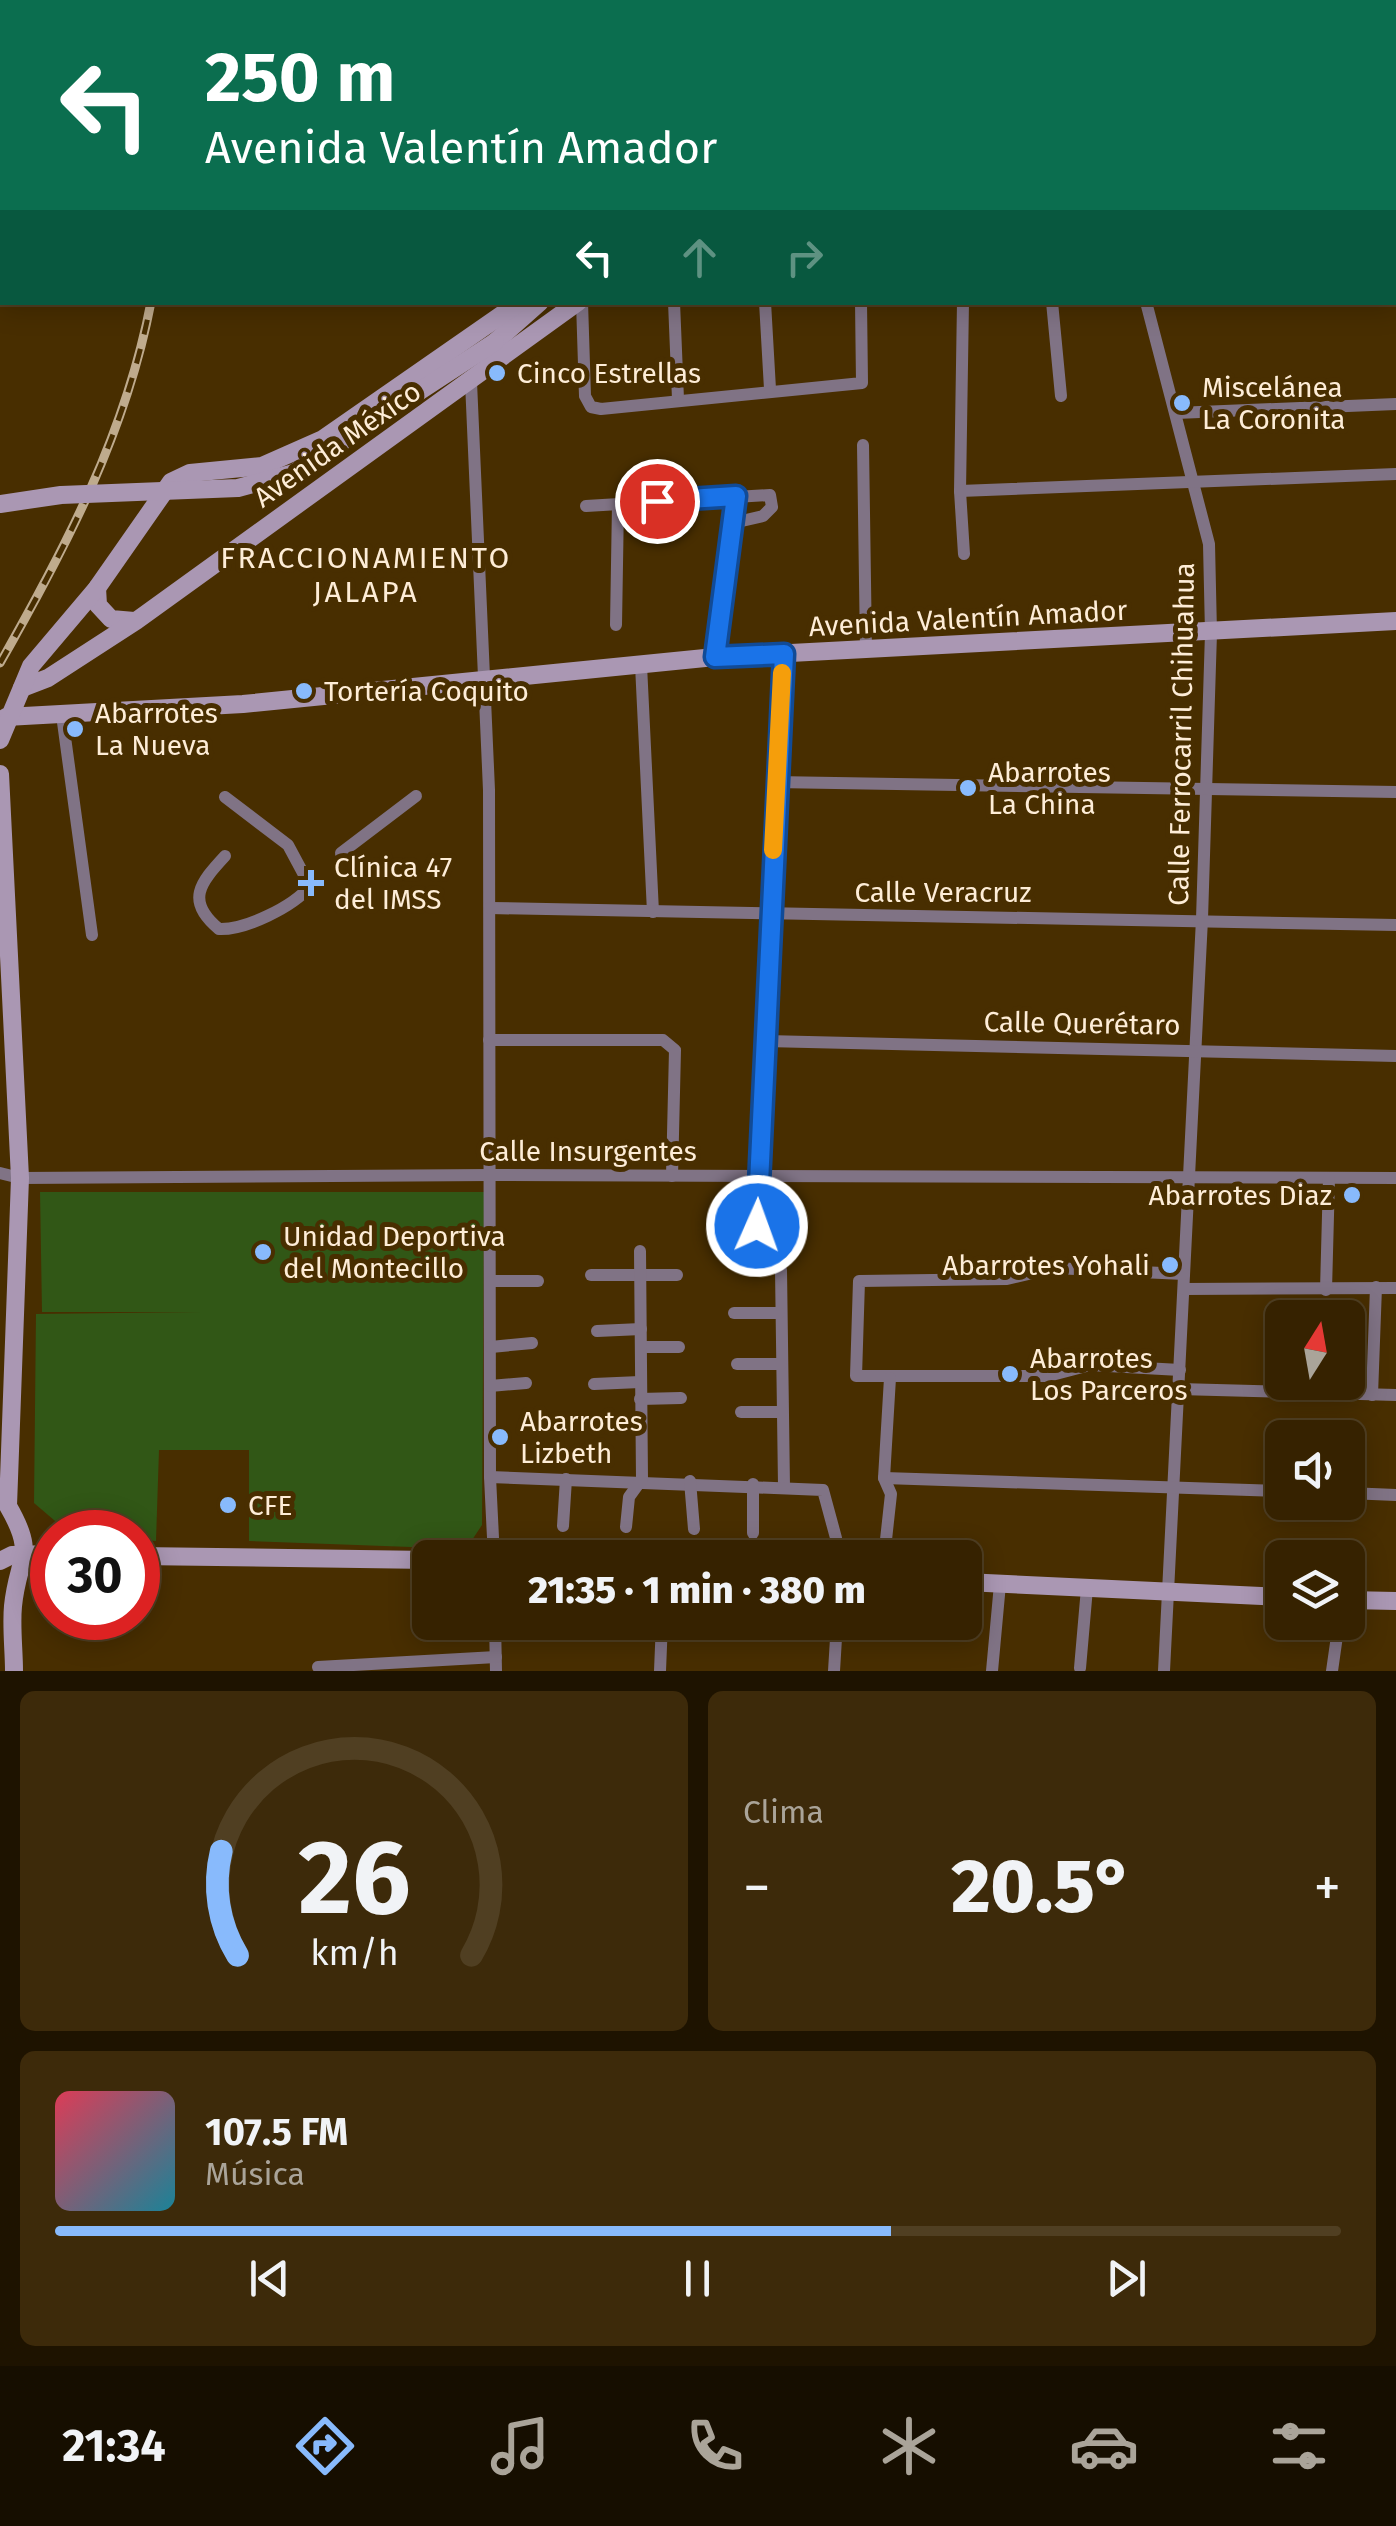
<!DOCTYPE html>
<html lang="es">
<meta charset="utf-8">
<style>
:root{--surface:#362200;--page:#3d2a0a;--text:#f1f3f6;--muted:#aaa499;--line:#503f22;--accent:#88bafc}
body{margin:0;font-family:"Fira Sans",sans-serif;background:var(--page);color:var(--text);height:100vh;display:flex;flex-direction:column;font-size:38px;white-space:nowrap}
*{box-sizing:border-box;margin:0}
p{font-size:32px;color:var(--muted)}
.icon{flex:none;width:55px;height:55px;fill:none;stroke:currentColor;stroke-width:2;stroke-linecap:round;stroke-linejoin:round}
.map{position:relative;height:1671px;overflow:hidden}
.drawer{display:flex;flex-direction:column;gap:20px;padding:20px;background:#1e1300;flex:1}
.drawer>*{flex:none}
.hud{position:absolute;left:0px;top:0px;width:1398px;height:305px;box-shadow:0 5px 25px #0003,0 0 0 2px var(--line);background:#0b6e4f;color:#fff;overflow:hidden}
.needle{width:65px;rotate:11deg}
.buttons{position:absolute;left:1265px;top:1300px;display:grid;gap:20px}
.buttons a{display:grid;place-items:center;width:100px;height:100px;border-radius:15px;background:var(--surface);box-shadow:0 5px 25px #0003,0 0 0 2px var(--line);font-size:50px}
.speed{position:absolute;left:30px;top:1510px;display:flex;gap:20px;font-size:50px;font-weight:700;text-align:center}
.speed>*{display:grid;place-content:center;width:130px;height:130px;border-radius:50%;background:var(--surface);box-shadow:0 5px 25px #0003,0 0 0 2px var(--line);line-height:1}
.speed .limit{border:15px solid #d22;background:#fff;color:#111}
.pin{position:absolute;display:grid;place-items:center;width:85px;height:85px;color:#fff;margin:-42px;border:5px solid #fff;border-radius:50%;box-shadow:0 2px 10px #0007}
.me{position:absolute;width:110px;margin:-55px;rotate:2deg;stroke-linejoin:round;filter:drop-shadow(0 0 8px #0008)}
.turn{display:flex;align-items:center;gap:35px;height:210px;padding:0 40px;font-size:45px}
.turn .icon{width:130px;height:130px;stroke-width:2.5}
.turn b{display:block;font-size:70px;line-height:85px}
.lanes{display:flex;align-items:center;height:95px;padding:0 40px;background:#0003;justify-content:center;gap:50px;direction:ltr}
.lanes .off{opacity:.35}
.big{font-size:75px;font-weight:800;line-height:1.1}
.drawer .card{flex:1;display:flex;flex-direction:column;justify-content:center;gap:15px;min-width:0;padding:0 35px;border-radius:15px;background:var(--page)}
.drawer .dial{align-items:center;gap:0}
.dial svg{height:260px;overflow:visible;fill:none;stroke:var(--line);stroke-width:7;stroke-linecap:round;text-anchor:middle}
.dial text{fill:var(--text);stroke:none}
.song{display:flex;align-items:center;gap:30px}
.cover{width:120px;height:120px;border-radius:15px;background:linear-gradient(135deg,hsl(350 70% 55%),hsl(190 70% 35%))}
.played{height:10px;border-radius:5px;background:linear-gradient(90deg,var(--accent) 65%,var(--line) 65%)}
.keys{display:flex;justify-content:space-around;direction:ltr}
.heat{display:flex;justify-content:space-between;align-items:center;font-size:55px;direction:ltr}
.drawer .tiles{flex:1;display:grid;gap:20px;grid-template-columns:1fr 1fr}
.card:last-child{grid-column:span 2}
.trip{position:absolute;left:412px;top:1540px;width:570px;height:100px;border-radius:15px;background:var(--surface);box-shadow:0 5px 25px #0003,0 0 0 2px var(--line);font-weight:800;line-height:100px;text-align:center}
.tabs{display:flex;height:160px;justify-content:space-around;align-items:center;background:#160e00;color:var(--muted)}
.tabs .icon{width:70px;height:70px}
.tabs .on{color:var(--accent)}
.tabs b{font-size:45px;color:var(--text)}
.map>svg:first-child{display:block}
</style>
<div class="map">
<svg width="1396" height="1671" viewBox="0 0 1396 1671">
<rect width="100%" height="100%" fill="#482e00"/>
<polygon fill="#315716" points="40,1192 484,1192 482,1525 466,1549 249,1541 249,1450 159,1450 156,1541 138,1540 138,1532 68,1532 34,1503 36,1314 200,1312 42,1312"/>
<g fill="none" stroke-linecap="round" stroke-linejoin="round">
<g stroke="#807385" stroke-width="12">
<polyline points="1078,0 1078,2"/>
<polyline points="1376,0 1377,2"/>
<polyline points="1395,27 1396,28"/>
<polyline points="1395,143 1396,143"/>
<polyline points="1395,293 1396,292"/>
<polyline points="582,302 585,396 591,407 601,409 862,383 861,302"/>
<polyline points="674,302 678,399"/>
<polyline points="765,302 770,389"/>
<polyline points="963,302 960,491 964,554"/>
<polyline points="1052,302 1061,396"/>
<polyline points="1146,302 1209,544 1211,633 1202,919 1164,1671"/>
<polyline points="471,382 489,790 490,1477 494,1558"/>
<polyline points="1176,413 1396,404"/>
<polyline points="863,445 866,649"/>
<polyline points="960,491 1396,474"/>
<polyline points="586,506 770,495 772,507 763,516 733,523"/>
<polyline points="616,625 618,504"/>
<polyline points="715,657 736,495"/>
<polyline points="641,665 653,912"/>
<polyline points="62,715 92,935"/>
<polyline points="774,782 1396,792"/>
<path d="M225 797 288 845 310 886C293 907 245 930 219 929 185 901 200 883 225 856"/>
<polyline points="341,853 416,796"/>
<polyline points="490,908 1396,925"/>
<polyline points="489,1040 663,1040 675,1050 672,1176"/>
<polyline points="766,1041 1396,1056"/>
<polyline points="0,1173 20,1178 491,1175 1396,1178"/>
<polyline points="757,1226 783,654"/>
<polyline points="717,1229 792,1225"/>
<polyline points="781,1270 784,1486"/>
<polyline points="591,1275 677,1275"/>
<polyline points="492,1281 538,1281"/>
<polyline points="1184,1289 1396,1288"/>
<polyline points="1326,1290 1329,1178"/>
<polyline points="734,1313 779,1313"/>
<polyline points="597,1331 641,1329"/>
<polyline points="491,1347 532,1343"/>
<polyline points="641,1347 679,1347"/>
<polyline points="737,1364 781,1364"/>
<polyline points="1180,1370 1090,1365 1048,1376 856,1376 859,1281 1007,1279 1054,1268 1184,1274"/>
<polyline points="594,1384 640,1382"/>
<polyline points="490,1386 526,1383"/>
<polyline points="1179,1389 1396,1395"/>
<polyline points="1372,1395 1376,1287"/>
<polyline points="640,1399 681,1398"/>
<polyline points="741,1412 782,1412"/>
<polyline points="490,1477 823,1490 836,1538"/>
<polyline points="884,1478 1282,1491"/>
<polyline points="690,1481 694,1529"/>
<polyline points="1348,1493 1396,1495"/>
<polyline points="563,1526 566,1479"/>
<polyline points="626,1527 629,1497 642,1479 640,1251"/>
<polyline points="753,1533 753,1484"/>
<polyline points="884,1558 891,1494 884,1478 890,1378"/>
<polyline points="495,1622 496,1671"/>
<polyline points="318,1667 496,1657"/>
<polyline points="1080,1668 1087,1588"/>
<polyline points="660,1671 662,1622"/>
<polyline points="834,1671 837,1622"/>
<polyline points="992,1671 1000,1584"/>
<polyline points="1332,1671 1339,1622"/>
</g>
<g stroke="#aa97b3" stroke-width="18">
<polyline points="949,2 953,0"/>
<polyline points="1004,2 1007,0"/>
<polyline points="495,342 540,302"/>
<polyline points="97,588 98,605 111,619 134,621"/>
<polyline points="22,688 48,678 136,621 578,302"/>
<polyline points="6,717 243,704 715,657 1396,621"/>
<polyline points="0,740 31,666 97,588 171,482 190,473 262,466 323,439 520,302"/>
<path d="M0 774 20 1178 8 1506C37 1556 18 1556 13 1606 11 1627 14 1650 14 1671"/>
<polyline points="138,1556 430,1560"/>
<polyline points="0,1561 12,1555 52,1554"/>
<polyline points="965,1582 1282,1597"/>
<polyline points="1348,1600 1396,1601"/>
</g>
<g stroke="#bfab8d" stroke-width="9">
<g id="rail">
<polyline points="212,2 213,0"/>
<path d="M0 663C65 549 126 433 151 302"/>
</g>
</g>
<use href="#rail" stroke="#482e00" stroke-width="5" stroke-dasharray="15" stroke-linecap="butt"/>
<polyline stroke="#aa97b3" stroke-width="18" points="0,504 61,495 238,488 294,473 495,342"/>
</g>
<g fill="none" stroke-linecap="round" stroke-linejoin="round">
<g stroke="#114b97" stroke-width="25">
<polyline id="route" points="657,501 736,496 715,657 784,654 757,1226"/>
</g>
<use href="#route" stroke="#1a73e8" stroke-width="18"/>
<polyline stroke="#f59e0b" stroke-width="18" points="773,850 782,673"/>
</g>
<g fill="#88bafc" stroke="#482e00" stroke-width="4">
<circle cx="497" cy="373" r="10"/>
<circle cx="1182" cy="403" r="10"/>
<circle cx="304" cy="691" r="10"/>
<circle cx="75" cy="729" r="10"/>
<circle cx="968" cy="788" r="10"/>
<path d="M306 868h10v10h10v10h-10v10h-10v-10h-10v-10h10z"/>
<circle cx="1352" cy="1195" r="10"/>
<circle cx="263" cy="1252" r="10"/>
<circle cx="1170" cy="1265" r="10"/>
<circle cx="1010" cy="1374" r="10"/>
<circle cx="500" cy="1437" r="10"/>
<circle cx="228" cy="1505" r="10"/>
</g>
<g text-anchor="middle" stroke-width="10" stroke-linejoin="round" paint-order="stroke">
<g font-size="28" fill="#feedd7" stroke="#482e00" text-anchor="start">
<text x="517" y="383">Cinco Estrellas</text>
<text x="1202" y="397">Miscelánea<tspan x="1202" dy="32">La Coronita</tspan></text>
<text x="324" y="701">Tortería Coquito</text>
<text x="95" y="723">Abarrotes<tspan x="95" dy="32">La Nueva</tspan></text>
<text x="988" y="782">Abarrotes<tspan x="988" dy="32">La China</tspan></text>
<text x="334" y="877">Clínica 47<tspan x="334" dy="32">del IMSS</tspan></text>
<text x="1332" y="1205" text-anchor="end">Abarrotes Diaz</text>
<text x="283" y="1246">Unidad Deportiva<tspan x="283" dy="32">del Montecillo</tspan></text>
<text x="1150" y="1275" text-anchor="end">Abarrotes Yohali</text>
<text x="1030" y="1368">Abarrotes<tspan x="1030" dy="32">Los Parceros</tspan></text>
<text x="520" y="1431">Abarrotes<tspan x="520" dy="32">Lizbeth</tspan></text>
<text x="248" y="1515">CFE</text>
</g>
<g font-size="28" fill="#feedd7" stroke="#482e00">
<text transform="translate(337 444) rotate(-35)" y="10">Avenida México</text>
<text transform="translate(968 618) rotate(-3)" y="10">Avenida Valentín Amador</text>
<text transform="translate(1181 734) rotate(-89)" y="10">Calle Ferrocarril Chihuahua</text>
<text x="943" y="902">Calle Veracruz</text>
<text transform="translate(1082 1023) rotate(1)" y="10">Calle Querétaro</text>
<text x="588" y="1161">Calle Insurgentes</text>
</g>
<g font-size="30" letter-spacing="2.5" fill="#feedd7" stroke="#482e00">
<text x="366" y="568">FRACCIONAMIENTO<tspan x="366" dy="34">JALAPA</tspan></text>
</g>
</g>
</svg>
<div class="buttons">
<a><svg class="needle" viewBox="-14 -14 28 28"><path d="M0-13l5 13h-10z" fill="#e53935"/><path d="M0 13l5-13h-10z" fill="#aaa499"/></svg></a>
<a><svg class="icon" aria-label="sound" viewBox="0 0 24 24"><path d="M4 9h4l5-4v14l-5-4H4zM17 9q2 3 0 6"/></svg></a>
<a><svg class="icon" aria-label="layers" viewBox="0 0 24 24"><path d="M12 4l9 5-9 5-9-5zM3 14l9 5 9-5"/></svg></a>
</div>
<div class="speed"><div class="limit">30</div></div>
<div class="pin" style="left:657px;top:501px;background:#d93025"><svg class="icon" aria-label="arrive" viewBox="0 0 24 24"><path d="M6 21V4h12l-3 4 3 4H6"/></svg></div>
<svg class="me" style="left:757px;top:1226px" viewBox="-20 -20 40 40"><circle r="17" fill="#1a73e8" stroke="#fff" stroke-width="3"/><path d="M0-11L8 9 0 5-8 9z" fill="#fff"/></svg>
<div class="trip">21:35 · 1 min · 380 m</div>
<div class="hud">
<div class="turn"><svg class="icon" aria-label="left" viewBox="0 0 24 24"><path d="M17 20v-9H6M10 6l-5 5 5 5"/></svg><div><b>250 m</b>Avenida Valentín Amador</div></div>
<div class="lanes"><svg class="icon" aria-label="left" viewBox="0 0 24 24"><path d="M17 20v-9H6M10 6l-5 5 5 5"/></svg><svg class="icon off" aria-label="ahead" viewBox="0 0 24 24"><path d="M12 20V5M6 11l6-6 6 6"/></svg><svg class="icon off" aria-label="right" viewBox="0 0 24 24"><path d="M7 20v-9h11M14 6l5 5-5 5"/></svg></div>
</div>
</div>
<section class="drawer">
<div class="tiles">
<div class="card dial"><svg viewBox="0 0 100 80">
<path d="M14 69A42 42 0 1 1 86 69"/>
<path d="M14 69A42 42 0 0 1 9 37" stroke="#88bafc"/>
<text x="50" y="56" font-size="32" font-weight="700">26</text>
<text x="50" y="72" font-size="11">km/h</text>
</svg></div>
<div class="card"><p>Clima</p>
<div class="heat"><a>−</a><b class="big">20.5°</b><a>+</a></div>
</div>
<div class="card">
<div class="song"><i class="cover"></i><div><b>107.5 FM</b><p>Música</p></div></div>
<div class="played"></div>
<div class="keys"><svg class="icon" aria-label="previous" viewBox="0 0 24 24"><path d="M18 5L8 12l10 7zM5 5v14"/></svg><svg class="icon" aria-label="pause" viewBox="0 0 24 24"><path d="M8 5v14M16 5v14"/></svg><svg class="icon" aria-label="next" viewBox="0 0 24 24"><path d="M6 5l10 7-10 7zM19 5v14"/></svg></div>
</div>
</div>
</section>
<nav class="tabs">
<b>21:34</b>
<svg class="icon on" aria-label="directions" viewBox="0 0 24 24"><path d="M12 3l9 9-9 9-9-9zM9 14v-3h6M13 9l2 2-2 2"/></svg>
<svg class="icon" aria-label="music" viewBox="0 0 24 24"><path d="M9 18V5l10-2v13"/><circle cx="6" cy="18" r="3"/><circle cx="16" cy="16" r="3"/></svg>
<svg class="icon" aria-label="phone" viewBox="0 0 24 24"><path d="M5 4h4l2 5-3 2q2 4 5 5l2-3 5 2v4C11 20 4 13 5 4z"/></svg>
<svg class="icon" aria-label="climate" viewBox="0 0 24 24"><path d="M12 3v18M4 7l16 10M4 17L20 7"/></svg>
<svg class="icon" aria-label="car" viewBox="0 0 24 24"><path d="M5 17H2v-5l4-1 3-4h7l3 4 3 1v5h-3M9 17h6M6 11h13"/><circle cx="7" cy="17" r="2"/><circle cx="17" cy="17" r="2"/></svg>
<svg class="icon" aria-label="filters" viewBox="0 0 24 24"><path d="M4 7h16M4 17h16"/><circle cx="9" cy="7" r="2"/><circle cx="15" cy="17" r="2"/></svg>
</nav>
